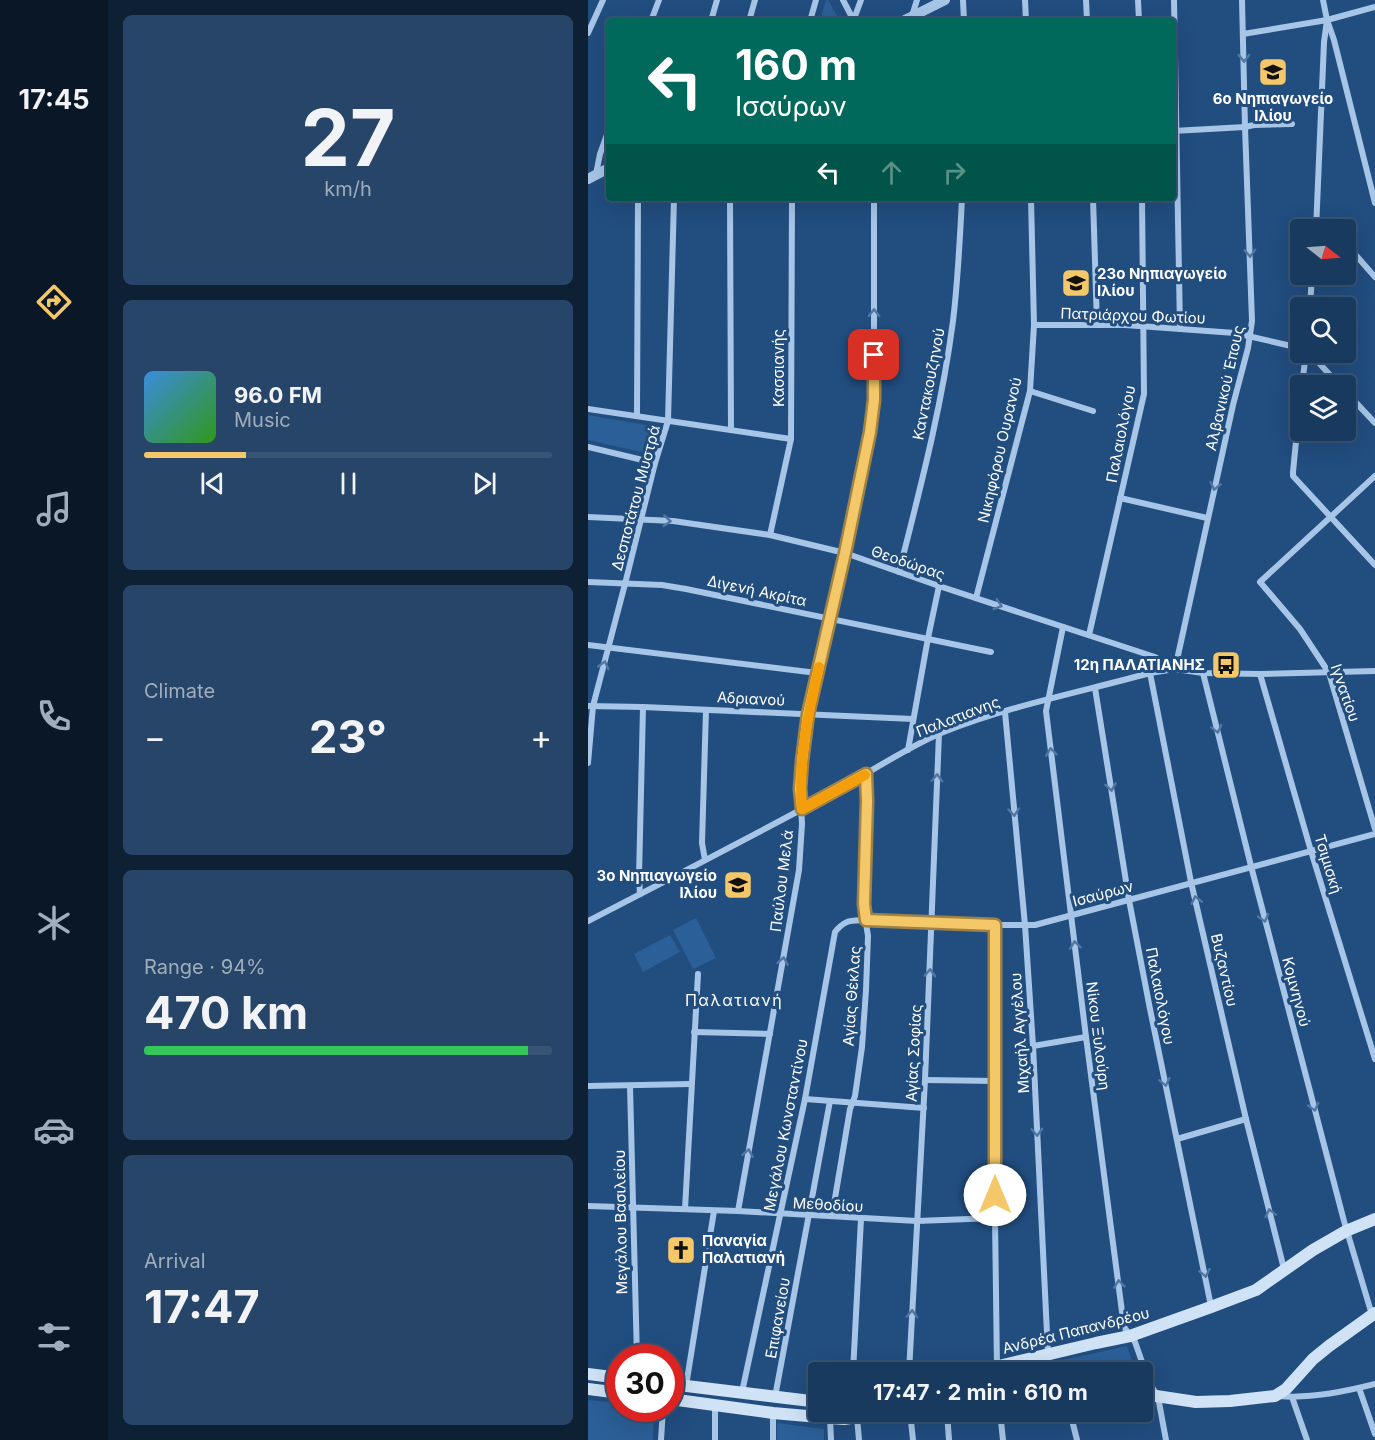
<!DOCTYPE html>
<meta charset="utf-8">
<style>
:root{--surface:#193a5f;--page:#264568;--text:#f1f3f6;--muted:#9fadbd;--line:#375474;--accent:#f4c868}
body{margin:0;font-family:Inter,sans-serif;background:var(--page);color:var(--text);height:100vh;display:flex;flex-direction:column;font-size:22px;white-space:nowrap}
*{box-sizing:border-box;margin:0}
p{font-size:20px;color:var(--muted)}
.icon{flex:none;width:33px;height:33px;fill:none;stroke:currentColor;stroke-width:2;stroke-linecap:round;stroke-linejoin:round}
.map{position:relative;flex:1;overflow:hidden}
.side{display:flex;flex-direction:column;gap:15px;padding:15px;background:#0e2034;width:480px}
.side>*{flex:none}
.banner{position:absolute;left:18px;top:18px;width:570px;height:183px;border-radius:6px;box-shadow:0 6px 24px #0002,0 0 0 2px var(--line);background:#00695c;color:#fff;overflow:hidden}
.needle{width:39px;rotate:107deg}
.fabs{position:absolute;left:702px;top:219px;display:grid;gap:12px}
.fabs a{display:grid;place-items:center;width:66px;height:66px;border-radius:6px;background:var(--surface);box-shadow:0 6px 24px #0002,0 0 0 2px var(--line);font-size:30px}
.speed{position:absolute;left:18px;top:1344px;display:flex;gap:12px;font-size:30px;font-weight:700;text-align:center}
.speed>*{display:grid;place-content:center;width:78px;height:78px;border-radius:50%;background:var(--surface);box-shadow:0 6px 24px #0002,0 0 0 2px var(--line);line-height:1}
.speed .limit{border:9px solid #d22;background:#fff;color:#111}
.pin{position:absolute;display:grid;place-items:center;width:51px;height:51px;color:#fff;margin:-26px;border-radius:12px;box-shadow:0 3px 9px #0006}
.me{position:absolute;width:66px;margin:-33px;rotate:0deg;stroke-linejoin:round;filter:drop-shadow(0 0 4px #0008)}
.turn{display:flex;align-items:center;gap:21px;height:126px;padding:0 30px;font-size:27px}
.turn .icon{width:78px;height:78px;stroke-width:2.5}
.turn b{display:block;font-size:42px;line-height:51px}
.lanes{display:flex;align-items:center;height:57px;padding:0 30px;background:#0003;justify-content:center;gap:30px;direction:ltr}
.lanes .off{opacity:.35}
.big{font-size:45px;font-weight:700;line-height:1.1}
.side .widget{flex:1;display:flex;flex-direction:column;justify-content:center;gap:9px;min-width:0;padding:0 21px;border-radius:9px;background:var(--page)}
.side .dial{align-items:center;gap:0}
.dial b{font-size:78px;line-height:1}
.song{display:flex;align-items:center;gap:18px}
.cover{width:72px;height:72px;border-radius:9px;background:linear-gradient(135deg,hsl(210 70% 55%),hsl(110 70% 35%))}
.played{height:6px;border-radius:3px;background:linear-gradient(90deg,var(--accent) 25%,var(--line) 25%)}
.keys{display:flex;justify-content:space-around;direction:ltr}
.heat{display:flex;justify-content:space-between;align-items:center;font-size:33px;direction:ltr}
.charge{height:9px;border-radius:4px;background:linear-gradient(90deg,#34c759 94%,var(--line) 0)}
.trip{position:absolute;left:220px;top:1362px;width:345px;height:60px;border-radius:6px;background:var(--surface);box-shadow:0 6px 24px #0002,0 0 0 2px var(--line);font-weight:700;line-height:60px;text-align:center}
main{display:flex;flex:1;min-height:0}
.menu{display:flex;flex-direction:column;width:108px;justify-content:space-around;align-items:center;background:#0a1726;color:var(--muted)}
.menu .icon{width:42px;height:42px}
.menu .active{color:var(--accent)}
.menu b{font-size:27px;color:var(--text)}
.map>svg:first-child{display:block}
</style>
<main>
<nav class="menu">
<b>17:45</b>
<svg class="icon active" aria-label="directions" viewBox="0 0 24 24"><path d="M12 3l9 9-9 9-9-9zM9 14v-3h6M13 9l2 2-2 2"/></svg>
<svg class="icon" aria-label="music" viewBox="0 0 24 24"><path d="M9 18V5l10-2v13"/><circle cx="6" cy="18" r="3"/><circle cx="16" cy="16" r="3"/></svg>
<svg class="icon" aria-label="phone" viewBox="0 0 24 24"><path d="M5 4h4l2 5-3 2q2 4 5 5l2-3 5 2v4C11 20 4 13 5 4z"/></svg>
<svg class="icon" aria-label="climate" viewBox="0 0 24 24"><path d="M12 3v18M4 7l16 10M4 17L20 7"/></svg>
<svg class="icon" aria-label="car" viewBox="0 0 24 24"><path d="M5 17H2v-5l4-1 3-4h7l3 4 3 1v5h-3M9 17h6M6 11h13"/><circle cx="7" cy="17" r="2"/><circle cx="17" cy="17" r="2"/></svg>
<svg class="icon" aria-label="filters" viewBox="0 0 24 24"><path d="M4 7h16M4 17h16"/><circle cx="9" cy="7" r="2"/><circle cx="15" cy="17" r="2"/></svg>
</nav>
<section class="side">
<div class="widget dial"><b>27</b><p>km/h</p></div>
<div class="widget">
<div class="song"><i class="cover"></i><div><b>96.0 FM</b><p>Music</p></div></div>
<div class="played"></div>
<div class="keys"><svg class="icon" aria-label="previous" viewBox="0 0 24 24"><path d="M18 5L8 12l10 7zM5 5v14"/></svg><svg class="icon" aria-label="pause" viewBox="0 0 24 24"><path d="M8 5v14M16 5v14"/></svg><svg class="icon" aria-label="next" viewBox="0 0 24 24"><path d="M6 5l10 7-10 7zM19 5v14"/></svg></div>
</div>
<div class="widget"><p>Climate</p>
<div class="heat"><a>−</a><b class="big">23°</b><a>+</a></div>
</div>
<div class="widget"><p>Range · 94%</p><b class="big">470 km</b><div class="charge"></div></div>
<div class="widget"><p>Arrival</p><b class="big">17:47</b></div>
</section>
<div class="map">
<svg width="787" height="1440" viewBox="0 0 787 1440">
<rect width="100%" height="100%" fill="#214d7f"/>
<g fill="#2b5f97">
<polygon points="238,0 240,0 252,21 232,21"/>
<polygon points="0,415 69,427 62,454 0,440"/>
<polygon points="108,918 128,958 105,969 85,930"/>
<polygon points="82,935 92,952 55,972 46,954"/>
<polygon points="539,1346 548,1372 421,1372"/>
<polygon points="0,1400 31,1403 32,1408 66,1409 65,1440 0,1440"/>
<polygon points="189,1423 236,1429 236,1440 189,1440"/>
</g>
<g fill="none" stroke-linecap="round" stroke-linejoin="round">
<g stroke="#a6c5e7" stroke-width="6">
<polyline points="255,0 266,21"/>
<polyline points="375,0 376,21"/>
<polyline points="437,0 438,21"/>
<polyline points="498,0 499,21"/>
<polyline points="550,0 551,21"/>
<polyline points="586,0 592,329"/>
<polyline points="735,0 739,20 746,40 787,203"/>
<polyline points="324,16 329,0"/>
<polyline points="266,19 273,0"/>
<polyline points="63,21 71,0"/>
<polyline points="123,21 129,0"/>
<polyline points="161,21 167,0"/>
<polyline points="222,21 228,0"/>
<polyline points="0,33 15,0"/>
<polyline points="655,34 739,20 787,7"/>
<polyline points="585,131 657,127 666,125 704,124"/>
<polyline points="8,174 12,154 21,129"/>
<polyline points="142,198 143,430"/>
<polyline points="311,198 374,200"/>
<polyline points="505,198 509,325"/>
<polyline points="728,221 745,230"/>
<polyline points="728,230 736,42 739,20"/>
<polyline points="758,244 787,277"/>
<polyline points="722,308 724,274"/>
<polyline points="446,325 537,325 647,333 712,348"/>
<polyline points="721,352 752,386"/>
<polyline points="714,386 718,352"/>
<polyline points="442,391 505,411"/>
<polyline points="758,392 787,423"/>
<polyline points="712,401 705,472 705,476 787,565"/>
<polyline points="0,409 203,439"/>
<polyline points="49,416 50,198"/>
<polyline points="0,447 67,463"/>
<polyline points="787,476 672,582 712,629 741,673 787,829"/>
<polyline points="532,498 619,518"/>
<polyline points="0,517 85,521 182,535 257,553 351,586 567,657 587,669 645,405 660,348 664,321 657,127 654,0"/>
<polyline points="182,535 203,439 204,198"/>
<path d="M311 572C332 489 354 406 365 321 370 280 372 239 374 198"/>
<polyline points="0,582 74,585 98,589 403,652"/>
<polyline points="388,598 442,391 446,325 443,198"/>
<polyline points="475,627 458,711 498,1037 536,1327 547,1342 561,1382 570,1397 578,1440"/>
<polyline points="501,635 556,394 554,198"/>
<polyline points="0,645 229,673"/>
<polyline points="562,673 603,882 658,1119 696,1269"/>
<polyline points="615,673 663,866 756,1221 784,1315"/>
<polyline points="672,674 723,851 787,1059"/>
<polyline points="507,688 541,900 562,1009 623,1306"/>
<polyline points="0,706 55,707 325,719"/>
<polyline points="417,712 437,925 445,1046 460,1354"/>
<polyline points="320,750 340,638 351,586"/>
<polyline points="0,763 5,706 37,584 67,463 80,421 86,198"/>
<polyline points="117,860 114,843 118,710"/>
<polyline points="52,894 51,877 55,707"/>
<path d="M0 921C82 879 164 836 246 792 281 773 316 749 353 733 420 706 493 692 562 673L587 669 615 673 672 674 787 671"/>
<polyline points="407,925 407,1218 409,1368"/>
<polyline points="106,1032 182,1034"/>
<polyline points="445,1046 498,1037"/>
<polyline points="337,1080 408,1081"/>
<polyline points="0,1086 103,1084"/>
<polyline points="42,1086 49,1358"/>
<polyline points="217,1099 336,1108"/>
<polyline points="589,1139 658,1119"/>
<polyline points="0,1206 150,1211 329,1221 407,1218"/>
<polyline points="97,1209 110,974"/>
<polyline points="150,1211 211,870 214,824 212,788 214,761 220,714 270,493 282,432 286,400 286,198"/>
<polyline points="244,1216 262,1109 267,1096 274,1047 278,990 280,936 275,904 279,801 278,774"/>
<polyline points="265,1372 273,1219"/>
<polyline points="321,1372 337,1080 351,734"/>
<polyline points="98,1386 126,1211"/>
<polyline points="771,1388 787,1434"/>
<path d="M154 1392 217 1099 247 932C257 919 263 921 278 920L407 925H447L787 834"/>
<path d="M691 1396C722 1399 756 1392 787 1384"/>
<polyline points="187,1397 242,1101"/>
<polyline points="704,1397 719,1440"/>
<polyline points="127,1405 127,1440"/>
<polyline points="322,1412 325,1440"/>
<polyline points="359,1412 361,1440"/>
<polyline points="412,1412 415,1440"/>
<polyline points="482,1412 489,1440"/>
<polyline points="269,1417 271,1440"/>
<polyline points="242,1418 243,1440"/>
<polyline points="73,1440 75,1408"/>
<polyline points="185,1440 185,1413"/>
</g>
<g stroke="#a6c5e7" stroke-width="10">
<polyline points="315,21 357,0"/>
<polyline points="0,179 21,168"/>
</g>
<g stroke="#d0e2f6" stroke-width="12">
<polyline points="386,1372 508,1343 542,1336 623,1307 668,1290 725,1250 758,1231 787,1219"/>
<polyline points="0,1374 32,1378"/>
<polyline points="82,1384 231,1402"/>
<polyline points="0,1389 32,1393"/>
<polyline points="555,1394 608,1402 642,1401 687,1396 698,1389 725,1359 741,1346 787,1313"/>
<polyline points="82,1399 185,1413 242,1418 256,1419 269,1417 296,1412"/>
</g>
</g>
<defs><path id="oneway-chevron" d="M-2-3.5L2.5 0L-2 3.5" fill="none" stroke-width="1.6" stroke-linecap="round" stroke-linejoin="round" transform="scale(1.5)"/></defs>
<g stroke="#5077a3">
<use href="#oneway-chevron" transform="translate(656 58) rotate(89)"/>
<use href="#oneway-chevron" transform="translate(662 253) rotate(88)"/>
<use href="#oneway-chevron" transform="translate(286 313) rotate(-90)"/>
<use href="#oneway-chevron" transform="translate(627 486) rotate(103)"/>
<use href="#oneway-chevron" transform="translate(79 521) rotate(4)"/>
<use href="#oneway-chevron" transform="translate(410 605) rotate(18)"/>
<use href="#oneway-chevron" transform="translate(16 665) rotate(-75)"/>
<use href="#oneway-chevron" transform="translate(629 729) rotate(76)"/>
<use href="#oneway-chevron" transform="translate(463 752) rotate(-97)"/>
<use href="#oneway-chevron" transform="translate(349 778) rotate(-88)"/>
<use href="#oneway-chevron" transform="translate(523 787) rotate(81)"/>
<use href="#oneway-chevron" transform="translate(426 812) rotate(85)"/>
<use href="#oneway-chevron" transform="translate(608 900) rotate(-103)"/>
<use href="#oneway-chevron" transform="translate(676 918) rotate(75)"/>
<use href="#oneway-chevron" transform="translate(487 945) rotate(-97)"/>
<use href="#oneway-chevron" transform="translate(195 961) rotate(-80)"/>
<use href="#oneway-chevron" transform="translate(342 973) rotate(-88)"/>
<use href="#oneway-chevron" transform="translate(577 1082) rotate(78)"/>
<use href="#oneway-chevron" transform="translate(726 1107) rotate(75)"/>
<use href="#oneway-chevron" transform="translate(449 1132) rotate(87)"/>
<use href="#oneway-chevron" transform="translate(160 1153) rotate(-80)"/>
<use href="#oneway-chevron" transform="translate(682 1213) rotate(-104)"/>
<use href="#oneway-chevron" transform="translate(617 1273) rotate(78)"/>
<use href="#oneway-chevron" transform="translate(531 1284) rotate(-97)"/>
<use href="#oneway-chevron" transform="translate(324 1314) rotate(-87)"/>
</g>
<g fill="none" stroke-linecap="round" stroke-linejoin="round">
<g stroke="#9f8244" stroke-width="15">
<polyline id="route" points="286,355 286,400 282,432 257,553 220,714 214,761 212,789 214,809 278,774 279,801 276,904 278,920 407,925 407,1195"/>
</g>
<use href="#route" stroke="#f4c868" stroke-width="10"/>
<path stroke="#f59e0b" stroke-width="10" d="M231 667C220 714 210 761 214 809L277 775"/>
</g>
<defs>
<g id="school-square" transform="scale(1.5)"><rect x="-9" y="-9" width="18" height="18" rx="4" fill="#f4c868" stroke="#214d7f"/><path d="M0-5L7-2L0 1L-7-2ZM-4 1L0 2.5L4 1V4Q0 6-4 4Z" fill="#111"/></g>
<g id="bus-square" transform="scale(1.5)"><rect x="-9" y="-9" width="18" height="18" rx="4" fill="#f4c868" stroke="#214d7f"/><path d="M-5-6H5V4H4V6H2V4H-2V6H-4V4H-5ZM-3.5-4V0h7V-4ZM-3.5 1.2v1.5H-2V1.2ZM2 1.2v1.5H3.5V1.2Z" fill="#111"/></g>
<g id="church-square" transform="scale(1.5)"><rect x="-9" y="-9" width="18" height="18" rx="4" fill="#f4c868" stroke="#214d7f"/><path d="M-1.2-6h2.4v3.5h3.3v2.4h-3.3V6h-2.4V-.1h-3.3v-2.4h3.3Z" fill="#111"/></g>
</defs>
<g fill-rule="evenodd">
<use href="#school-square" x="685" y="72"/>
<use href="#school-square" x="488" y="283"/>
<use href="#bus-square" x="638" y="665"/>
<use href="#school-square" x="150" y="885"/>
<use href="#church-square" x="93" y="1250"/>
</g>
<g text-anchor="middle" stroke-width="6" stroke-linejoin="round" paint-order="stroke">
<g font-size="15" font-weight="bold" fill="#fff" stroke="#214d7f" text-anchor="start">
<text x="685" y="104" text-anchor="middle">6ο Νηπιαγωγείο<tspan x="685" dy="17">Ιλίου</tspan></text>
<text x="509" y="279">23ο Νηπιαγωγείο<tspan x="509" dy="17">Ιλίου</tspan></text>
<text x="617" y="670" text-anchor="end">12η ΠΑΛΑΤΙΑΝΗΣ</text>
<text x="129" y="881" text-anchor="end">3ο Νηπιαγωγείο<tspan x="129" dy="17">Ιλίου</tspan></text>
<text x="114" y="1246">Παναγία<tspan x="114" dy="17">Παλατιανή</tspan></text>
</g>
<g font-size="15" fill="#fff" stroke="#214d7f">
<text transform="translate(545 316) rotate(2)" y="5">Πατριάρχου Φωτίου</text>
<text transform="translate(191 368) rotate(-90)" y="5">Κασσιανής</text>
<text transform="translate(341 384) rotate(-79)" y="5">Καντακουζηνού</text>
<text transform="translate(637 388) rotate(-77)" y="5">Αλβανικού Έπους</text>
<text transform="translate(533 434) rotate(-79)" y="5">Παλαιολόγου</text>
<text transform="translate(412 450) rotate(-77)" y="5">Νικηφόρου Ουρανού</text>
<text transform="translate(48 498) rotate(-75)" y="5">Δεσποτάτου Μυστρά</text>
<text transform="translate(320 563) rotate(19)" y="5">Θεοδώρας</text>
<text transform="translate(169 591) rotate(12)" y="5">Διγενή Ακρίτα</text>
<text transform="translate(757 693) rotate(71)" y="5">Ιγνατίου</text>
<text transform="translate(163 699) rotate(3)" y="5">Αδριανού</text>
<text transform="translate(370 717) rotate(-21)" y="5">Παλατιανης</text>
<text transform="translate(740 864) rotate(73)" y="5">Τσιμισκή</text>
<text transform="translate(194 881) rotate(-83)" y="5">Παύλου Μελά</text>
<text transform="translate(515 894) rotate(-15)" y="5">Ισαύρων</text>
<text transform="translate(636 970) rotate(77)" y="5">Βυζαντίου</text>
<text transform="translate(708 992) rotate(75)" y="5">Κομνηνού</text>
<text transform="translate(264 996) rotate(-86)" y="5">Αγίας Θέκλας</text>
<text transform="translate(572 996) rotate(79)" y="5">Παλαιολόγου</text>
<text transform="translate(432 1033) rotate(-94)" y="5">Μιχαήλ Αγγέλου</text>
<text transform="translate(510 1036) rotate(83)" y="5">Νίκου Ξυλούρη</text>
<text transform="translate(326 1053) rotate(-87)" y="5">Αγίας Σοφίας</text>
<text transform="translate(198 1125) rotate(-79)" y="5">Μεγάλου Κωνσταντίνου</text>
<text transform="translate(240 1205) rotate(3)" y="5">Μεθοδίου</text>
<text transform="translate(33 1222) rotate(-91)" y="5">Μεγάλου Βασιλείου</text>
<text transform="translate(190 1318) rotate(-80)" y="5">Επιφανείου</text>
<text transform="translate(488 1331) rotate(-14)" y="5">Ανδρέα Παπανδρέου</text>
</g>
<g font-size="16" letter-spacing="1.5" fill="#fff" stroke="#214d7f">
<text x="146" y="1006">Παλατιανή</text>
</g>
</g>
</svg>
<div class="fabs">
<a><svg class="needle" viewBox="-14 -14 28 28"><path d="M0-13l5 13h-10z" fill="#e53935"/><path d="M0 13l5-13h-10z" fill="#9fadbd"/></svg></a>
<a><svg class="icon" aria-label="search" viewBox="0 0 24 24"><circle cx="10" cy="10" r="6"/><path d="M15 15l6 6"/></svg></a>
<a><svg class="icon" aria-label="layers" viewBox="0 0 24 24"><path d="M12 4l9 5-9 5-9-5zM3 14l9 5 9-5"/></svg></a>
</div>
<div class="speed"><div class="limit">30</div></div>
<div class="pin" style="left:286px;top:355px;background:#d93025"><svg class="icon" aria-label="arrive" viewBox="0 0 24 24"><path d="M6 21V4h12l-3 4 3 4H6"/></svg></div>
<svg class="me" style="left:407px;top:1195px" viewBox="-20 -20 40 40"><circle r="19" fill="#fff"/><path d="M0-13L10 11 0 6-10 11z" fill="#f4c868"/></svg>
<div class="trip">17:47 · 2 min · 610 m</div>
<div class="banner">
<div class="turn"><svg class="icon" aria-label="left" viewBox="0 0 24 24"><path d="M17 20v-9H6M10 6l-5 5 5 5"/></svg><div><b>160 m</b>Ισαύρων</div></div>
<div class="lanes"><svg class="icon" aria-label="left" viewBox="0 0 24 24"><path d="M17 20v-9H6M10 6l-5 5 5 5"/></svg><svg class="icon off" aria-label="ahead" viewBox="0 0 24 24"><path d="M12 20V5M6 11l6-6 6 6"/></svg><svg class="icon off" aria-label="right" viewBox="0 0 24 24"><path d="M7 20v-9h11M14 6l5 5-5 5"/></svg></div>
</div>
</div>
</main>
